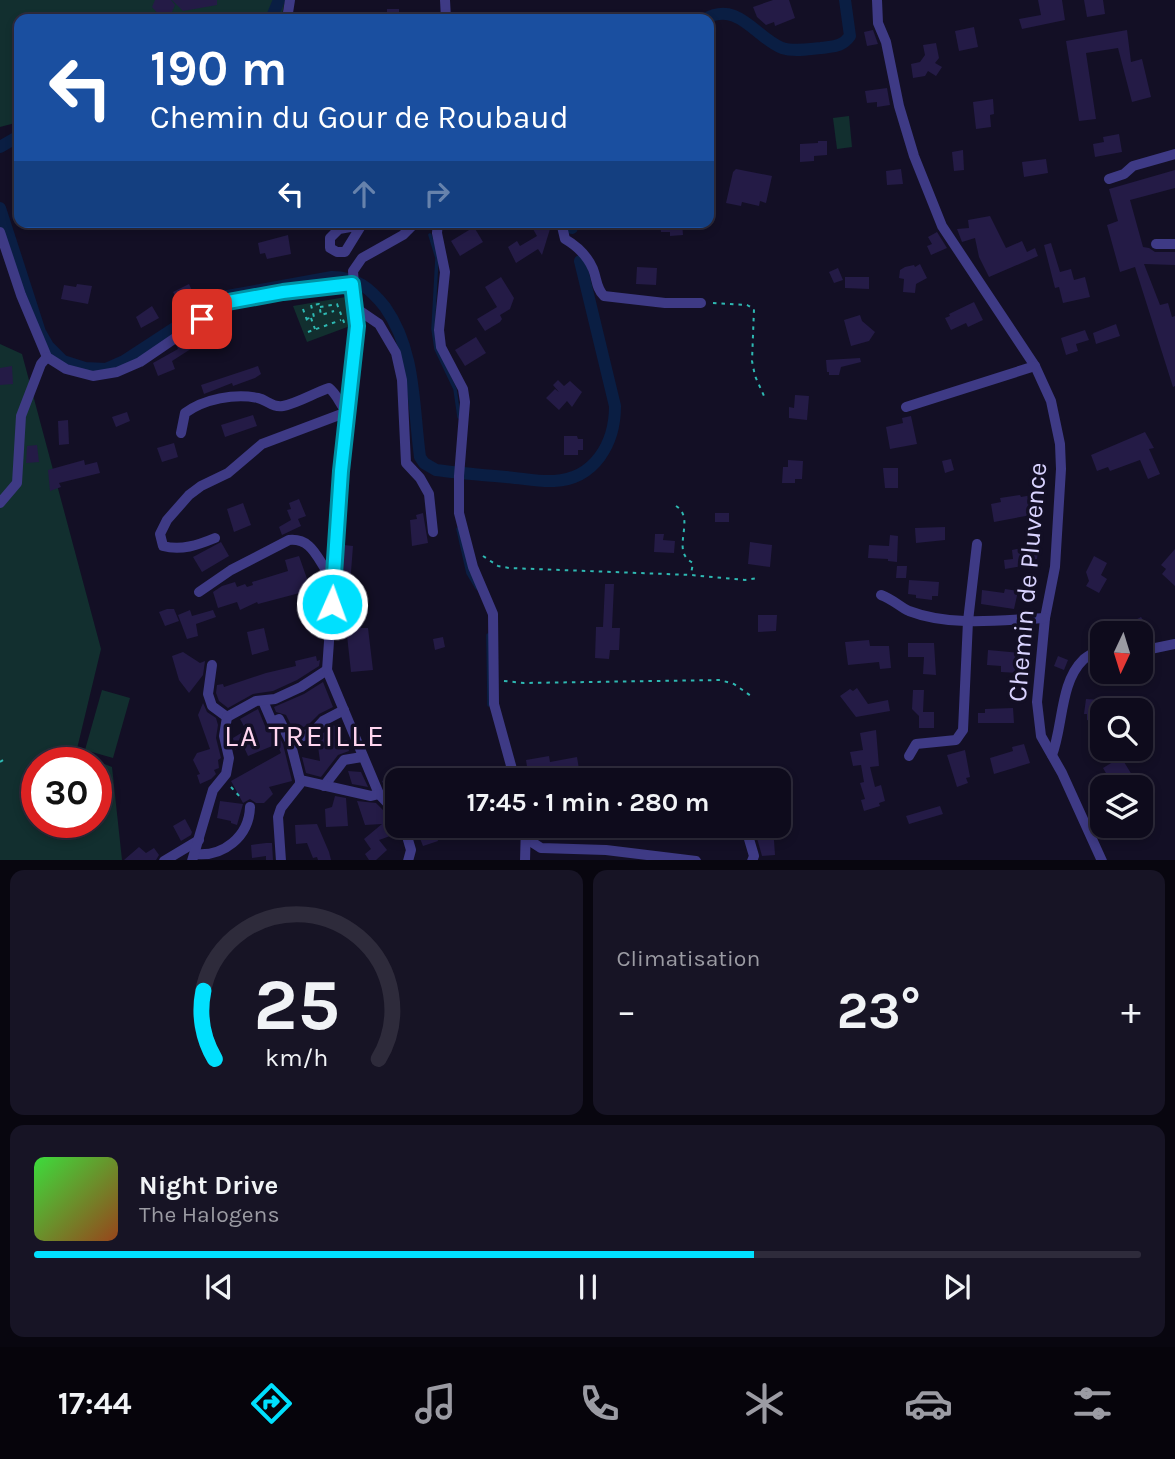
<!DOCTYPE html>
<html lang="fr">
<meta charset="utf-8">
<style>
:root{--surface:#0e0b1c;--page:#171425;--text:#f1f3f6;--muted:#9b9ba3;--line:#2e2b3b;--accent:#00e0fe}
body{margin:0;font-family:Karla,sans-serif;background:var(--page);color:var(--text);height:100vh;display:flex;flex-direction:column;font-size:26px;white-space:nowrap}
*{box-sizing:border-box;margin:0}
p{font-size:23px;color:var(--muted)}
.icon{flex:none;width:38px;height:38px;fill:none;stroke:currentColor;stroke-width:2;stroke-linecap:round;stroke-linejoin:round}
.map{position:relative;height:860px;overflow:hidden}
.sheet{display:flex;flex-direction:column;gap:10px;padding:10px;background:#08060f;flex:1}
.sheet>*{flex:none}
.hud{position:absolute;left:14px;top:14px;width:700px;height:214px;border-radius:14px;box-shadow:0 4px 10px #0003,0 0 0 2px var(--line);background:#1a4fa0;color:#fff;overflow:hidden}
.needle{width:46px;rotate:184deg}
.fabs{position:absolute;left:1090px;top:621px;display:grid;gap:14px}
.fabs a{display:grid;place-items:center;width:63px;height:63px;border-radius:14px;background:var(--surface);box-shadow:0 4px 10px #0003,0 0 0 2px var(--line);font-size:35px}
.speed{position:absolute;left:21px;top:747px;display:flex;gap:14px;font-size:35px;font-weight:700;text-align:center}
.speed>*{display:grid;place-content:center;width:91px;height:91px;border-radius:50%;background:var(--surface);box-shadow:0 4px 10px #0003,0 0 0 2px var(--line);line-height:1}
.speed .limit{border:10px solid #d22;background:#fff;color:#111}
.pin{position:absolute;display:grid;place-items:center;width:60px;height:60px;color:#fff;margin:-30px;border-radius:14px;box-shadow:0 4px 10px #0006}
.me{position:absolute;width:77px;margin:-38px;rotate:2deg;stroke-linejoin:round;filter:drop-shadow(0 0 5px #0008)}
.turn{display:flex;align-items:center;gap:24px;height:147px;padding:0 21px;font-size:32px}
.turn .icon{width:91px;height:91px;stroke-width:2.5}
.turn b{display:block;font-size:49px;line-height:60px}
.lanes{display:flex;align-items:center;height:66px;padding:0 21px;background:#0003;justify-content:center;gap:35px;direction:ltr}
.lanes .off{opacity:.35}
.big{font-size:52px;font-weight:700;line-height:1.1}
.sheet .widget{flex:1;display:flex;flex-direction:column;justify-content:center;gap:10px;min-width:0;padding:0 24px;border-radius:14px;background:var(--page)}
.sheet .dial{align-items:center;gap:0}
.dial svg{height:182px;overflow:visible;fill:none;stroke:var(--line);stroke-width:7;stroke-linecap:round;text-anchor:middle}
.dial text{fill:var(--text);stroke:none}
.song{display:flex;align-items:center;gap:21px}
.cover{width:84px;height:84px;border-radius:10px;background:linear-gradient(135deg,hsl(120 70% 55%),hsl(20 70% 35%))}
.played{height:7px;border-radius:4px;background:linear-gradient(90deg,var(--accent) 65%,var(--line) 65%)}
.keys{display:flex;justify-content:space-around;direction:ltr}
.heat{display:flex;justify-content:space-between;align-items:center;font-size:38px;direction:ltr}
.sheet .tiles{flex:1;display:grid;gap:10px;grid-template-columns:1fr 1fr}
.widget:last-child{grid-column:span 2}
.trip{position:absolute;left:385px;top:768px;width:406px;height:70px;border-radius:14px;background:var(--surface);box-shadow:0 4px 10px #0003,0 0 0 2px var(--line);font-weight:700;line-height:70px;text-align:center}
.tab-bar{display:flex;height:112px;justify-content:space-around;align-items:center;background:#06040b;color:var(--muted)}
.tab-bar .icon{width:49px;height:49px}
.tab-bar .active{color:var(--accent)}
.tab-bar b{font-size:32px;color:var(--text)}
.map>svg:first-child{display:block}
</style>
<div class="map">
<svg width="1175" height="861" viewBox="0 0 1175 861">
<rect width="100%" height="100%" fill="#130f25"/>
<g fill="#122f2f" fill-rule="evenodd">
<polygon points="0,0 285,0 281,19 19,19 19,122 0,127"/>
<polygon points="849,116 852,147 837,149 833,118"/>
<polygon points="346,297 350,326 307,342 293,306"/>
<path d="M0 344 22 354 101 649 76 753 112 767 122 860 0 861ZM37 763H96V822H37Z"/>
<polygon points="102,690 130,698 113,758 85,750"/>
</g>
<g fill="none" stroke-linecap="round" stroke-linejoin="round">
<g stroke="#0a1e43" stroke-width="3.5">
<polyline points="430,235 437,258 433,329 436,349 455,389 459,417"/>
<polyline points="458,529 468,573 477,588"/>
<polyline points="488,635 489,705"/>
</g>
<g stroke="#0a1e43" stroke-width="12">
<polyline points="271,19 279,0"/>
<path d="M705 19C738 0 756 38 782 48 794 52 809 49 821 48 834 46 842 47 850 36L845 0"/>
<polyline points="0,147 19,136"/>
<path d="M0 208 40 332 48 346 63 361 85 368 106 369 124 361 222 297 332 277C356 277 370 288 385 307 416 351 413 405 420 457L424 463 436 470C459 473 482 475 506 477 521 478 539 482 554 481 595 479 615 443 615 406L580 261"/>
<polyline points="571,222 572,228"/>
</g>
</g>
<g fill="#241b46">
<polygon points="155,0 171,0 175,5 172,12 159,15 152,7"/>
<polygon points="172,0 217,0 217,5 183,11"/>
<polygon points="773,0 789,0 795,18 775,26 774,22 766,25 757,17 753,7"/>
<polygon points="1038,0 1062,0 1065,20 1022,29 1019,19 1041,15"/>
<polygon points="1084,0 1103,0 1105,14 1087,17"/>
<rect x="387" y="9" width="12" height="10"/>
<polygon points="974,27 978,47 959,51 955,31"/>
<polygon points="873,30 878,44 867,46 864,32"/>
<polygon points="1127,30 1131,62 1142,59 1151,97 1132,102 1118,48 1086,53 1096,119 1079,121 1066,41"/>
<polygon points="936,43 939,58 935,63 942,67 936,76 928,71 925,76 913,78 911,64 920,62 925,55 923,45"/>
<polygon points="887,88 890,105 877,107 877,102 867,103 865,91"/>
<polygon points="993,99 994,114 990,115 991,127 976,129 973,102"/>
<polygon points="1119,134 1122,152 1095,157 1093,144 1104,142 1103,137"/>
<polygon points="818,141 827,141 827,155 814,156 814,161 800,162 800,144 818,143"/>
<polygon points="963,150 964,170 954,171 952,152"/>
<polygon points="1046,159 1048,173 1024,177 1022,162"/>
<polygon points="736,169 772,176 766,203 760,201 759,206 742,202 741,206 726,203 733,172"/>
<polygon points="901,169 903,184 887,185 886,171"/>
<polygon points="1175,170 1175,188 1130,200 1143,247 1149,248 1155,252 1175,252 1175,265 1144,264 1160,305 1168,303 1172,317 1175,316 1175,386 1173,387 1135,267 1120,272 1107,225 1118,221 1109,189"/>
<polygon points="990,216 1006,248 1022,241 1027,252 1035,248 1038,256 989,277 979,257 975,238 962,242 957,229 969,228 968,220"/>
<polygon points="529,222 546,222 550,229 542,255 538,249 516,263 508,247 517,241 520,246 537,236"/>
<polygon points="660,222 682,222 683,235 670,236 670,232 661,232"/>
<polygon points="474,227 483,242 460,256 451,241"/>
<polygon points="937,232 947,248 931,255 927,246 932,244 928,237"/>
<polygon points="288,235 291,254 267,259 265,253 260,254 258,243"/>
<polygon points="1051,243 1060,272 1071,269 1074,280 1085,277 1090,297 1063,303 1059,287 1055,288 1044,245"/>
<polygon points="920,264 927,278 916,284 915,293 903,292 904,279 899,278 900,270 905,267 914,265 915,267"/>
<polygon points="637,267 657,268 656,285 636,284"/>
<polygon points="838,268 843,280 834,283 829,272"/>
<polygon points="501,277 514,298 510,309 500,315 502,319 500,322 485,331 477,319 497,307 485,287"/>
<polygon points="845,277 869,277 869,289 845,288"/>
<polygon points="77,284 92,286 88,304 61,299 64,285 76,287"/>
<polygon points="189,284 194,295 179,303 173,292"/>
<polygon points="974,302 983,320 968,327 966,323 951,330 945,318 950,316 949,314"/>
<polygon points="152,306 159,318 141,328 136,317"/>
<polygon points="860,315 862,321 875,332 869,341 851,346 844,320"/>
<polygon points="1116,324 1120,336 1096,344 1093,333"/>
<polygon points="1085,330 1089,340 1076,344 1078,351 1066,355 1061,338"/>
<polygon points="191,336 197,345 172,361 175,369 158,376 153,363 178,349 177,346"/>
<polygon points="476,337 486,353 465,366 455,350"/>
<polygon points="860,358 861,362 841,367 839,375 829,375 829,372 827,372 826,360"/>
<polygon points="12,366 13,384 0,385 0,368"/>
<polygon points="258,366 261,374 255,378 233,386 232,383 204,394 201,385"/>
<polygon points="558,380 564,386 570,381 582,392 572,407 567,401 559,410 546,398 555,389 559,392 553,385"/>
<polygon points="795,395 809,396 807,420 789,418 789,407 794,408"/>
<polygon points="127,412 130,421 116,427 112,417"/>
<polygon points="253,415 257,426 225,437 221,425"/>
<polygon points="911,416 917,444 890,449 886,427 903,423 902,418"/>
<polygon points="68,420 69,444 59,445 58,421"/>
<polygon points="1145,432 1154,448 1149,449 1160,474 1148,479 1140,460 1110,471 1108,467 1097,471 1091,455"/>
<polygon points="564,436 577,436 578,439 583,439 583,450 578,450 578,455 564,455"/>
<polygon points="174,443 178,457 162,462 157,448"/>
<polygon points="37,445 39,462 26,463 27,446"/>
<polygon points="951,459 954,470 945,473 942,461"/>
<polygon points="84,460 85,465 97,462 100,473 59,483 61,487 50,491 48,470"/>
<polygon points="788,460 803,461 802,479 795,479 795,483 782,483 783,467 788,467"/>
<polygon points="883,468 898,468 898,488 885,488"/>
<polygon points="1020,495 1021,497 1032,495 1034,508 1030,509 1031,515 994,522 991,504 1001,502 1000,498"/>
<polygon points="299,499 306,516 298,519 301,526 282,535 279,527 291,520 287,510 291,509 289,503"/>
<polygon points="243,503 251,525 234,532 227,509"/>
<polygon points="423,513 428,543 412,546 410,520 417,519 416,515"/>
<rect x="715" y="513" width="14" height="9"/>
<polygon points="945,527 945,540 916,543 915,528"/>
<polygon points="655,534 664,534 663,540 675,541 674,553 654,552"/>
<polygon points="890,535 898,536 897,562 888,561 888,559 868,558 869,545 889,546"/>
<polygon points="1028,536 1040,538 1037,559 1018,562 1022,566 1005,569 1004,560 1013,559 1012,550 1026,547"/>
<polygon points="221,542 229,556 202,572 193,557"/>
<polygon points="750,542 772,545 770,567 748,564"/>
<polygon points="344,545 353,546 349,598 360,599 361,628 368,628 373,670 351,672 345,617 339,618"/>
<polygon points="1175,549 1175,586 1162,574 1166,569 1161,565"/>
<polygon points="299,556 311,590 258,604 257,602 240,610 237,602 218,608 213,592 222,586 235,582 237,587 245,584 247,587 253,585 252,582 288,571 285,560"/>
<polygon points="1094,556 1107,563 1101,575 1107,579 1099,593 1086,586 1089,581 1086,572"/>
<polygon points="897,566 907,566 906,578 896,578"/>
<polygon points="909,580 939,582 938,596 932,596 932,600 916,598 916,595 908,594"/>
<polygon points="605,584 614,584 612,628 620,628 619,650 610,650 609,659 595,658 596,627 603,627"/>
<polygon points="1005,589 1018,591 1014,609 981,604 982,590 1004,593"/>
<polygon points="167,609 174,609 179,621 165,626 159,612"/>
<polygon points="190,610 192,616 213,610 216,617 196,624 198,636 187,639 178,615"/>
<polygon points="758,615 777,615 776,631 758,632"/>
<polygon points="1141,617 1149,630 1142,634 1136,634 1130,623"/>
<polygon points="264,628 269,650 252,655 247,632"/>
<polygon points="443,637 445,647 435,650 433,639"/>
<polygon points="869,640 870,646 889,646 891,668 880,669 879,662 848,665 845,642"/>
<polygon points="908,643 934,643 936,675 923,674 924,657 908,657"/>
<polygon points="988,650 1020,653 1018,673 1001,672 1001,666 987,665"/>
<polygon points="183,652 200,663 205,661 203,675 189,693 179,680 172,656"/>
<polygon points="316,656 317,661 320,660 319,666 297,680 273,691 253,694 228,708 219,701 216,693 217,685 223,684 224,687 266,673 296,666 295,661"/>
<polygon points="1058,656 1068,660 1064,670 1054,666"/>
<polygon points="323,682 333,707 319,714 308,725 294,731 286,715 276,712 274,707 304,694"/>
<polygon points="857,688 868,704 888,700 890,711 856,717 840,696 850,689 853,691"/>
<polygon points="913,690 924,690 923,712 934,712 934,728 919,728 919,716 912,709"/>
<polygon points="1101,697 1110,698 1108,710 1102,710 1102,732 1090,730 1091,721 1087,720 1087,714 1084,714 1086,699 1101,700"/>
<polygon points="203,703 207,712 216,718 218,725 216,738 221,758 218,760 219,768 214,770 216,774 211,779 200,784 197,775 200,774 193,760 197,753 210,749 198,715"/>
<polygon points="1013,708 1014,723 978,723 978,713 985,713 985,709"/>
<polygon points="258,709 265,726 270,730 275,729 283,744 292,781 269,787 273,794 264,803 256,803 250,799 243,803 231,781 281,753 277,744 248,756 243,745 235,750 233,738 246,730 240,719"/>
<polygon points="332,725 336,726 338,741 347,740 349,751 338,755 321,777 306,773 302,757 320,761 317,739"/>
<polygon points="876,730 879,766 870,767 875,787 881,785 885,801 879,803 880,806 864,811 861,800 865,799 860,783 864,782 861,765 853,766 850,752 863,750 860,733"/>
<polygon points="1024,744 1030,763 994,774 990,758 1013,751 1012,747"/>
<polygon points="965,750 970,777 966,778 968,783 957,787 947,755"/>
<polygon points="549,756 550,762 577,757 579,769 552,773 545,773 545,770 528,773 526,760"/>
<polygon points="1121,757 1132,775 1119,783 1116,777 1110,780 1103,768"/>
<polygon points="348,771 361,772 368,787 352,784"/>
<polygon points="397,775 397,802 386,790 382,781"/>
<polygon points="335,796 346,798 348,826 326,827 325,809 332,807"/>
<polygon points="220,801 243,804 237,825 231,823 231,821 217,818"/>
<polygon points="357,801 376,803 391,818 397,821 389,824 393,835 379,840 387,850 376,860 369,860 365,854 371,849 364,839 382,824 365,825"/>
<polygon points="940,806 943,814 909,824 906,816"/>
<polygon points="185,819 192,832 191,835 181,841 173,826"/>
<polygon points="317,824 329,852 331,860 318,860 317,857 313,858 307,843 296,844 295,825"/>
<polygon points="415,826 432,826 438,841 423,846"/>
<polygon points="758,826 773,826 775,855 762,856 757,838"/>
<polygon points="266,843 272,843 273,860 266,860 266,856 252,858 251,845"/>
<polygon points="139,847 146,853 154,848 159,855 156,860 124,860"/>
</g>
<g fill="none" stroke-linecap="round" stroke-linejoin="round">
<g stroke="#2eb8b2" stroke-width="2" stroke-dasharray="3.5 5" stroke-linecap="butt">
<polyline points="713,303 747,305 754,309 752,361 755,376 764,396"/>
<polyline points="320,307 337,304 345,325"/>
<polyline points="303,309 308,323"/>
<polyline points="311,318 315,329"/>
<polyline points="306,319 314,317 311,305 319,304 321,315 334,311"/>
<polyline points="308,332 341,320"/>
<path d="M676 506C697 519 669 551 693 563L691 574"/>
<polyline points="483,556 498,566 509,568 691,575 745,580 758,578"/>
<polyline points="504,681 524,683 720,680 734,684 751,696"/>
<polyline points="0,762 5,759"/>
<polyline points="231,787 241,798"/>
</g>
<g stroke="#3e3a85" stroke-width="10">
<polyline points="445,0 446,19"/>
<polyline points="877,0 878,23 886,42 899,106 914,156 942,226 1035,366 1051,401 1060,444 1061,469 1055,567 1045,618 1037,702 1041,736 1062,773 1102,861"/>
<polyline points="287,19 290,0"/>
<polyline points="1109,179 1124,174 1133,166 1175,154"/>
<polyline points="438,222 437,233 445,272 439,330 441,347 463,389 465,402 459,476 459,513 473,567 493,614 494,704 515,780"/>
<path d="M561 222 565 239C577 246 587 255 593 269 597 279 596 288 604 296L665 303H701"/>
<polyline points="361,226 345,252 337,252 330,248 330,238 339,229 378,222"/>
<polyline points="0,232 21,295 47,357 66,369 93,376 117,372 140,362 228,302 283,291 353,284"/>
<polyline points="1156,244 1175,244"/>
<polyline points="357,309 379,324 396,353 402,380 406,463 420,478 429,494 433,532"/>
<polyline points="906,407 1035,366"/>
<path d="M181 433 185 413C204 399 235 393 258 398 267 400 273 408 283 406 298 403 314 393 329 388 337 394 340 405 347 412"/>
<polyline points="0,503 17,483 21,416 41,364 47,357"/>
<path d="M215 538C198 545 181 551 163 546L160 534 167 520 189 495 201 486 228 473 262 444 347 412"/>
<path d="M199 592 231 570 289 540C310 538 316 555 326 570L334 571"/>
<path d="M881 595C894 600 900 607 909 611 950 627 1003 620 1045 618"/>
<polyline points="1141,651 1175,644"/>
<polyline points="212,665 208,694 212,706 227,717"/>
<polyline points="263,701 272,722 279,719 290,741"/>
<polyline points="227,717 256,701 275,699 301,687 327,670"/>
<path d="M1052 755C1063 727 1060 682 1083 660 1088 655 1096 652 1102 648"/>
<polyline points="909,756 916,744 956,740 963,730 968,621 977,544"/>
<polyline points="300,780 290,741 313,732 323,721 344,710"/>
<polyline points="324,786 344,760 362,757"/>
<polyline points="397,813 379,794 327,670 341,471 357,326 353,271 362,258 403,235 416,222"/>
<polyline points="404,826 411,850 408,861"/>
<polyline points="750,827 749,839 754,856 752,861"/>
<polyline points="527,839 541,848 606,850 696,861"/>
<path d="M195 854C223 857 249 837 250 807"/>
<polyline points="164,861 199,840"/>
<polyline points="192,861 213,790 226,774 229,758 224,736 227,717"/>
<polyline points="281,861 278,817 281,808 300,784 300,780 371,796 379,794"/>
<polyline points="525,861 526,826"/>
</g>
</g>
<g fill="none" stroke-linecap="round" stroke-linejoin="round">
<g stroke="#0092a5" stroke-width="18">
<polyline id="route" points="202,319 228,302 283,292 352,284 357,326 341,471 332,604"/>
</g>
<use href="#route" stroke="#00e0fe" stroke-width="12"/>
</g>
<g text-anchor="middle" stroke-width="7" stroke-linejoin="round" paint-order="stroke">
<g font-size="26" fill="#d9d3ff" stroke="#130f25">
<text transform="translate(1027 582) rotate(-85)" y="9">Chemin de Pluvence</text>
</g>
<g font-size="30" letter-spacing="2" fill="#ffd5ef" stroke="#130f25">
<text x="305" y="746">LA TREILLE</text>
</g>
</g>
</svg>
<div class="fabs">
<a><svg class="needle" viewBox="-14 -14 28 28"><path d="M0-13l5 13h-10z" fill="#e53935"/><path d="M0 13l5-13h-10z" fill="#9b9ba3"/></svg></a>
<a><svg class="icon" aria-label="search" viewBox="0 0 24 24"><circle cx="10" cy="10" r="6"/><path d="M15 15l6 6"/></svg></a>
<a><svg class="icon" aria-label="layers" viewBox="0 0 24 24"><path d="M12 4l9 5-9 5-9-5zM3 14l9 5 9-5"/></svg></a>
</div>
<div class="speed"><div class="limit">30</div></div>
<div class="pin" style="left:202px;top:319px;background:#d93025"><svg class="icon" aria-label="arrive" viewBox="0 0 24 24"><path d="M6 21V4h12l-3 4 3 4H6"/></svg></div>
<svg class="me" style="left:332px;top:604px" viewBox="-20 -20 40 40"><circle r="17" fill="#00e0fe" stroke="#fff" stroke-width="3"/><path d="M0-11L8 9 0 5-8 9z" fill="#fff"/></svg>
<div class="trip">17:45 · 1 min · 280 m</div>
<div class="hud">
<div class="turn"><svg class="icon" aria-label="left" viewBox="0 0 24 24"><path d="M17 20v-9H6M10 6l-5 5 5 5"/></svg><div><b>190 m</b>Chemin du Gour de Roubaud</div></div>
<div class="lanes"><svg class="icon" aria-label="left" viewBox="0 0 24 24"><path d="M17 20v-9H6M10 6l-5 5 5 5"/></svg><svg class="icon off" aria-label="ahead" viewBox="0 0 24 24"><path d="M12 20V5M6 11l6-6 6 6"/></svg><svg class="icon off" aria-label="right" viewBox="0 0 24 24"><path d="M7 20v-9h11M14 6l5 5-5 5"/></svg></div>
</div>
</div>
<section class="sheet">
<div class="tiles">
<div class="widget dial"><svg viewBox="0 0 100 80">
<path d="M14 69A42 42 0 1 1 86 69"/>
<path d="M14 69A42 42 0 0 1 9 39" stroke="#00e0fe"/>
<text x="50" y="56" font-size="32" font-weight="700">25</text>
<text x="50" y="72" font-size="11">km/h</text>
</svg></div>
<div class="widget"><p>Climatisation</p>
<div class="heat"><a>−</a><b class="big">23°</b><a>+</a></div>
</div>
<div class="widget">
<div class="song"><i class="cover"></i><div><b>Night Drive</b><p>The Halogens</p></div></div>
<div class="played"></div>
<div class="keys"><svg class="icon" aria-label="previous" viewBox="0 0 24 24"><path d="M18 5L8 12l10 7zM5 5v14"/></svg><svg class="icon" aria-label="pause" viewBox="0 0 24 24"><path d="M8 5v14M16 5v14"/></svg><svg class="icon" aria-label="next" viewBox="0 0 24 24"><path d="M6 5l10 7-10 7zM19 5v14"/></svg></div>
</div>
</div>
</section>
<nav class="tab-bar">
<b>17:44</b>
<svg class="icon active" aria-label="directions" viewBox="0 0 24 24"><path d="M12 3l9 9-9 9-9-9zM9 14v-3h6M13 9l2 2-2 2"/></svg>
<svg class="icon" aria-label="music" viewBox="0 0 24 24"><path d="M9 18V5l10-2v13"/><circle cx="6" cy="18" r="3"/><circle cx="16" cy="16" r="3"/></svg>
<svg class="icon" aria-label="phone" viewBox="0 0 24 24"><path d="M5 4h4l2 5-3 2q2 4 5 5l2-3 5 2v4C11 20 4 13 5 4z"/></svg>
<svg class="icon" aria-label="climate" viewBox="0 0 24 24"><path d="M12 3v18M4 7l16 10M4 17L20 7"/></svg>
<svg class="icon" aria-label="car" viewBox="0 0 24 24"><path d="M5 17H2v-5l4-1 3-4h7l3 4 3 1v5h-3M9 17h6M6 11h13"/><circle cx="7" cy="17" r="2"/><circle cx="17" cy="17" r="2"/></svg>
<svg class="icon" aria-label="filters" viewBox="0 0 24 24"><path d="M4 7h16M4 17h16"/><circle cx="9" cy="7" r="2"/><circle cx="15" cy="17" r="2"/></svg>
</nav>
